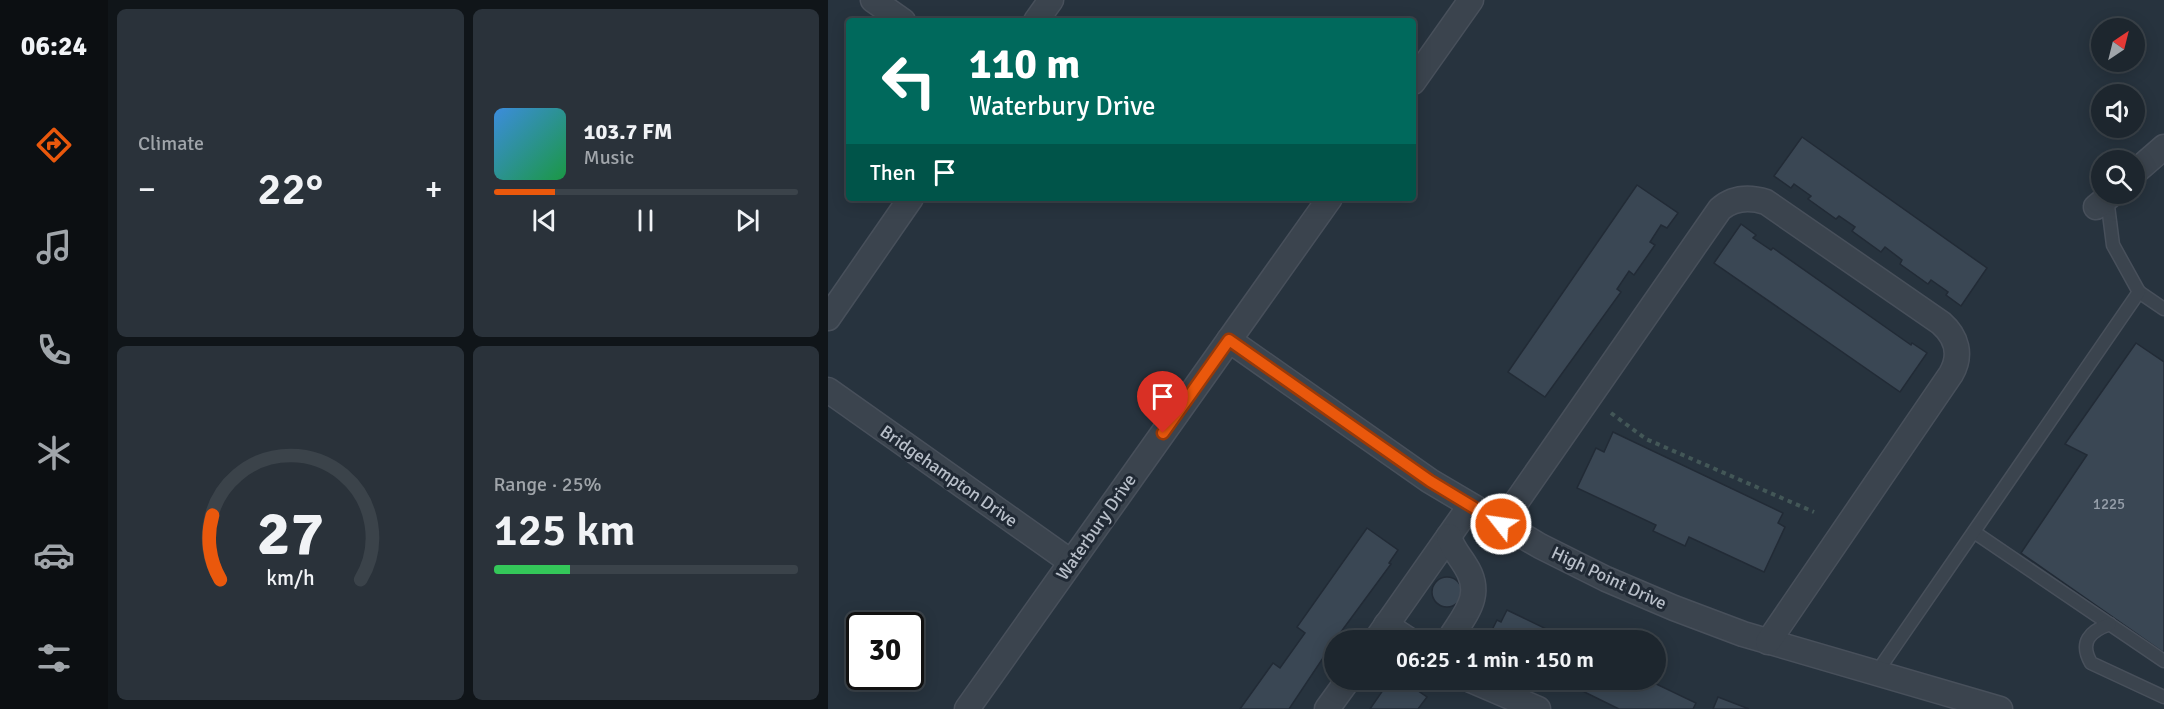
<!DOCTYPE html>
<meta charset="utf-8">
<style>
:root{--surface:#1d262e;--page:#2a323a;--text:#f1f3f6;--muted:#a0a5aa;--line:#3b434a;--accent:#ea580c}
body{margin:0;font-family:Signika,sans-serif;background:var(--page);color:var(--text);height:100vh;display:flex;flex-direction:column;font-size:22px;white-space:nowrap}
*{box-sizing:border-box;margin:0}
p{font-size:20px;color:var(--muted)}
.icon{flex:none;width:33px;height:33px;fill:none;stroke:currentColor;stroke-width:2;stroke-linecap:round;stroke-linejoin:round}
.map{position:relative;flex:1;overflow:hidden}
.drawer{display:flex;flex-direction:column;gap:9px;padding:9px;background:#101519;width:720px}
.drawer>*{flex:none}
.banner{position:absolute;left:18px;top:18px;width:570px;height:183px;border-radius:6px;box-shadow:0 3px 15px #0003,0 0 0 2px var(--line);background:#00695c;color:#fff;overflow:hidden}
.needle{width:39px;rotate:35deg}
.tools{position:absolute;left:1263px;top:18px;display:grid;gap:12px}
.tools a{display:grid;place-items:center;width:54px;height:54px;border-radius:50%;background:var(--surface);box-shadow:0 3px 15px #0003,0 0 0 2px var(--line);font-size:30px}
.speed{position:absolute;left:18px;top:612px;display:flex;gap:12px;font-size:30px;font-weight:700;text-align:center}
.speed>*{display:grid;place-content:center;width:78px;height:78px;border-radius:50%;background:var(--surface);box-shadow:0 3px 15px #0003,0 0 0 2px var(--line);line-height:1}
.speed .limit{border:3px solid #111;border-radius:9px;background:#fff;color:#111}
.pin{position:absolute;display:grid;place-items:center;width:51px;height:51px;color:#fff;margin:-62px -26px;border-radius:50% 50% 50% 0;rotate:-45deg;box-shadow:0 0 6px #0007}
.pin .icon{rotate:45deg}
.me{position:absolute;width:66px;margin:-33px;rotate:300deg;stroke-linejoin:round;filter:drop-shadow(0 0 4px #0008)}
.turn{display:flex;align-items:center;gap:21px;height:126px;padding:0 24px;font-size:27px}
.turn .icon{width:78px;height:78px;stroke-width:2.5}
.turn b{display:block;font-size:42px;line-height:51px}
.then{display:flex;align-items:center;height:57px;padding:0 24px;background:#0003;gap:12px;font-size:22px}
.big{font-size:45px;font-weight:600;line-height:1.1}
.drawer .card{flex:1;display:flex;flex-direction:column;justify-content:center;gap:9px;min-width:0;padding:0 21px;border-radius:9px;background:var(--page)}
.drawer .dial{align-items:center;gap:0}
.dial svg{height:156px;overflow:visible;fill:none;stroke:var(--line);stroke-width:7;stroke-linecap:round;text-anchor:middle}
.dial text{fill:var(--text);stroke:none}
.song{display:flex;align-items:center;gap:18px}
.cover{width:72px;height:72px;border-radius:9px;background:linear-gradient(135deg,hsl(210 70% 55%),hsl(140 70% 35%))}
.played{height:6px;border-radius:3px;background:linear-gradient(90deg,var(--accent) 20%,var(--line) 20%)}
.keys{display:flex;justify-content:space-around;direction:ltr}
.heat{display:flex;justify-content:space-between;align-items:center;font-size:33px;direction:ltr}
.charge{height:9px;border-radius:4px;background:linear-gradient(90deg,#34c759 25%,var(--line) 0)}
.drawer .tiles{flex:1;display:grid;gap:9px;grid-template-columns:repeat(2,1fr)}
.trip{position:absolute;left:496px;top:630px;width:342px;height:60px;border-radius:30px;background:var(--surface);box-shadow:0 3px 15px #0003,0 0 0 2px var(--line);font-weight:600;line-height:60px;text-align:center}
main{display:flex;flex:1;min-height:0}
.tabs{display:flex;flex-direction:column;width:108px;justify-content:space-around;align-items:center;background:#0c0f12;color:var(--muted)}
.tabs .icon{width:42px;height:42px}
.tabs .current{color:var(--accent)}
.tabs b{font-size:27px;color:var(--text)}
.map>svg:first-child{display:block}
</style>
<main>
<nav class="tabs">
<b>06:24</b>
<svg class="icon current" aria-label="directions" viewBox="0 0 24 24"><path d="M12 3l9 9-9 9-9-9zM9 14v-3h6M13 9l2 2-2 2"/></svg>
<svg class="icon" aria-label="music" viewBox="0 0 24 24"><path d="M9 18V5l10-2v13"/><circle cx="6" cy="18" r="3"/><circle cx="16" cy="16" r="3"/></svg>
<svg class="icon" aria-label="phone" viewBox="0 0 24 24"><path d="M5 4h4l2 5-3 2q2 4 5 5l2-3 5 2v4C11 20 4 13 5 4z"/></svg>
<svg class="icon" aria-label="climate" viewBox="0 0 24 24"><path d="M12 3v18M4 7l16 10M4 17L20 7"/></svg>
<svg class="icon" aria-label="car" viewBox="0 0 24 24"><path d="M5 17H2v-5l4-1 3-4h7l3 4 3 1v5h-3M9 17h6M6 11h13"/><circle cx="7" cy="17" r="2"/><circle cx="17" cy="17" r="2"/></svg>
<svg class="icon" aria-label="filters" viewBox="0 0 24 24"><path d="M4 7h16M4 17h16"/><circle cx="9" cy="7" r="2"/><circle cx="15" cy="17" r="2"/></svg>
</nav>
<section class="drawer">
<div class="tiles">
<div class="card"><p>Climate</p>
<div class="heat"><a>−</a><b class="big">22°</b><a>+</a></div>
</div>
<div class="card">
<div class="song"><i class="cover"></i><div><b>103.7 FM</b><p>Music</p></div></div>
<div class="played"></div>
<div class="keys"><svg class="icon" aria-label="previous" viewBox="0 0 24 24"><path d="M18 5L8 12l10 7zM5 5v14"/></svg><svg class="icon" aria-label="pause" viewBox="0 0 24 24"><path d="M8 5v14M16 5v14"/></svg><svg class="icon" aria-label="next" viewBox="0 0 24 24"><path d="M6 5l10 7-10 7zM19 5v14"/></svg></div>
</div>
<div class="card dial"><svg viewBox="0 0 100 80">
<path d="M14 69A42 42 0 1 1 86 69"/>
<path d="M14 69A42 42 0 0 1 10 36" stroke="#ea580c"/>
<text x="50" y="56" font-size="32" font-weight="700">27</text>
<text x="50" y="72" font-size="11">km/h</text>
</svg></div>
<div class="card"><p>Range · 25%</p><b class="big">125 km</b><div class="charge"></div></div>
</div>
</section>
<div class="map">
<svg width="1336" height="709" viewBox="0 0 1336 709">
<rect width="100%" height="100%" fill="#27333e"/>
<g fill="#3a4754" stroke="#222b36" stroke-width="1.5">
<polygon points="974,137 1159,268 1133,306 1118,295 1120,292 1103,280 1100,284 1072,264 1074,260 1057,247 1053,252 1024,231 1027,227 1011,216 1008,219 980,199 983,196 966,184 963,188 946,176"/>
<polygon points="809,185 850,213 839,228 833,225 822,242 827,245 806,275 801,271 789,289 793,292 717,397 680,372"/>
<polygon points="913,224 928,235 925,238 943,250 945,248 1083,345 1084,343 1099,353 1072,392 886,263"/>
<polygon points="1308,343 1336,362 1336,653 1193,553 1259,455 1237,444"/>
<polygon points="785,432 955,513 950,523 957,527 936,572 861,537 857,546 825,531 828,525 749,488 768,448 776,452"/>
<polygon points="539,528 570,550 561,563 563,564 507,640 461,709 412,709 445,663 452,668 477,633 469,627"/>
<circle cx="619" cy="592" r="15"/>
<polygon points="679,610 741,640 659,640 669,620 673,622"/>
<polygon points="562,680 574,680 599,697 590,709 542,709"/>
<polygon points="732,680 820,680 868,703 865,709 791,709"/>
<polygon points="890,697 921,709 885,709"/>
</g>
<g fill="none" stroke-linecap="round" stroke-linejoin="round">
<g stroke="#48505b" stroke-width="15">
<g id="lane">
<polyline points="1311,292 1336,309"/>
<polyline points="1146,532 1336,661"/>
<path d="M1282 624C1262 631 1251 642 1263 663L1336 697"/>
<polyline points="1049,672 1311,292 1285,245 1279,198"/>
</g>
</g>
<g stroke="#48505b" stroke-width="27">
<g id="street">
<polyline points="45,0 75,21"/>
<polyline points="208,21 223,0"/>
<polyline points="585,82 643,0"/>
<polyline points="1306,173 1336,147"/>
<polyline points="1268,207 1284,194"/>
<polyline points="0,318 83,198"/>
<polyline points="401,340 602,481 712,546 778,579 846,608 915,634 1172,709"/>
<polyline points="0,390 243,562"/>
<path d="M673 524 892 209C906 197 922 197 938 202L1113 323C1129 337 1134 355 1123 374L940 642"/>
<polyline points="558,625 581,640"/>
<polyline points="548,640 642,506"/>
<path d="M621 640C637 614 657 595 637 565 631 555 623 547 621 536"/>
<polyline points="643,680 710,709"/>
<polyline points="139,709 502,198"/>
<polyline points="499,709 520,680"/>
</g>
</g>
<polyline stroke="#435757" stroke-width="4" stroke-dasharray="4.5 4.5" stroke-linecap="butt" points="783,413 818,439 986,512"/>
<use href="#lane" stroke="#3b444e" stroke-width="12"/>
<use href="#street" stroke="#3b444e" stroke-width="24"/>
</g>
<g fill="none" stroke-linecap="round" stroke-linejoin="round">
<g stroke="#983908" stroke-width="15">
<polyline id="route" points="335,433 401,340 602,481 673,524"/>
</g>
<use href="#route" stroke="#ea580c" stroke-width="10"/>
</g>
<g text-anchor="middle" stroke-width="6" stroke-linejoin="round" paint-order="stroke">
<g font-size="15" fill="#969faa">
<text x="1281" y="509">1225</text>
</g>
<g font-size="18" fill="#b8bfc9" stroke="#202934">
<text transform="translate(121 476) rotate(35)" y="6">Bridgehampton Drive</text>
<text transform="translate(268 527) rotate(-55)" y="6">Waterbury Drive</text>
<text transform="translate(781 578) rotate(25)" y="6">High Point Drive</text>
</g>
</g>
</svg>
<div class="tools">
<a><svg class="needle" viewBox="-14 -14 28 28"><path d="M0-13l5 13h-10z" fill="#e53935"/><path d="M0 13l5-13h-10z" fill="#a0a5aa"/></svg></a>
<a><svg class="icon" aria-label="sound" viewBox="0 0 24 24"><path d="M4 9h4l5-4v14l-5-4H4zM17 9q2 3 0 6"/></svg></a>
<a><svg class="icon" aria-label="search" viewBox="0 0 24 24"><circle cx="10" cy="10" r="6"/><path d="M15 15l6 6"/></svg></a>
</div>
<div class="speed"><div class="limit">30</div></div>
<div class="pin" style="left:335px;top:433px;background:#d93025"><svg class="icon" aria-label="arrive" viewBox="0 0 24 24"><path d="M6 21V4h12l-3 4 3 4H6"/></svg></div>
<svg class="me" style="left:673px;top:524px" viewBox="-20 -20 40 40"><circle r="17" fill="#ea580c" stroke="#fff" stroke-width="3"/><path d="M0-11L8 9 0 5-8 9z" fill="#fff"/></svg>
<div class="trip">06:25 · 1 min · 150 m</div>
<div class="banner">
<div class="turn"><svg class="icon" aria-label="left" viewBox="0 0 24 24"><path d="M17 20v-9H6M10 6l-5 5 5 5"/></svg><div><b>110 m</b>Waterbury Drive</div></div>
<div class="then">Then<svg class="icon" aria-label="arrive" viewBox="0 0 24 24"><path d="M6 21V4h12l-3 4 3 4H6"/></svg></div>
</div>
</div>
</main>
